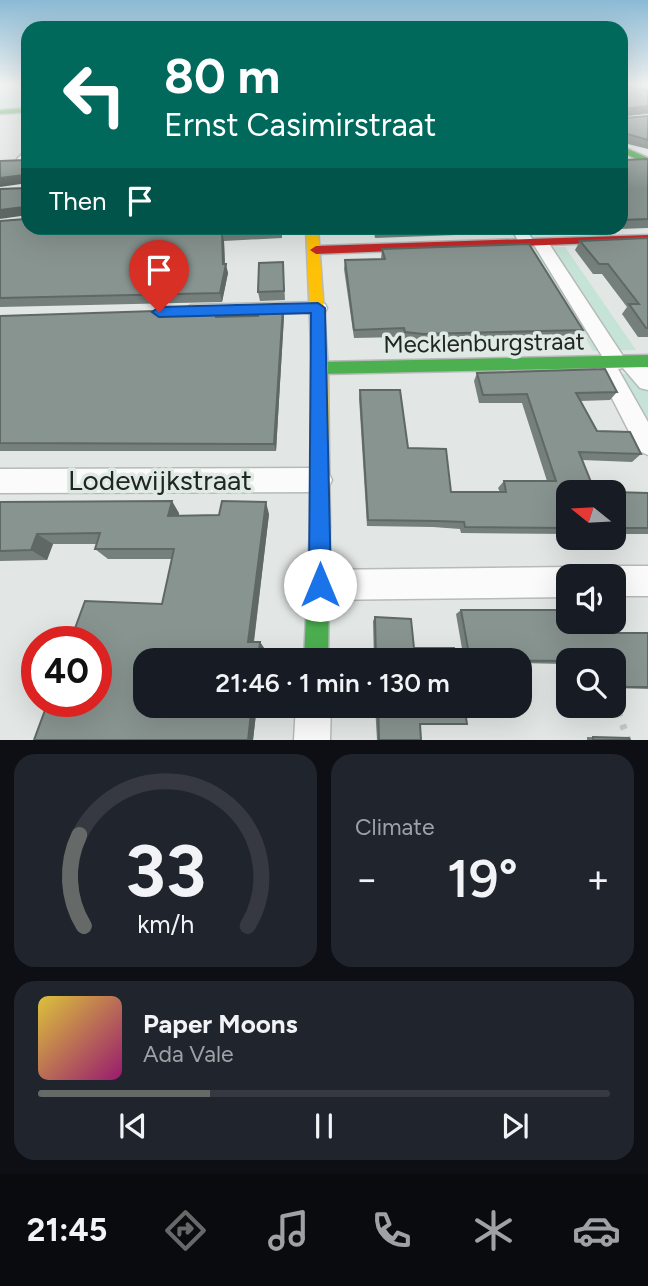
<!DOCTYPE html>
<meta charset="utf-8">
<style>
:root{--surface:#171b24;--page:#20242c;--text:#f1f3f6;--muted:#9ea1a6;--line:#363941;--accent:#656967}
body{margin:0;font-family:Figtree,sans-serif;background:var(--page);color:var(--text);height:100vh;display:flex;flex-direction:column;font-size:26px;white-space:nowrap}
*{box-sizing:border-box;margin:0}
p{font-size:23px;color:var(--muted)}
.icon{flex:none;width:38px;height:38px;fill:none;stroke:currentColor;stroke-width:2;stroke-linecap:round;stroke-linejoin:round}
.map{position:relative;height:740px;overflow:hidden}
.sheet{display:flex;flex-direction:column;gap:14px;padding:14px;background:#0d0f14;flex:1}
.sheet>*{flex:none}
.hud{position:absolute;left:21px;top:21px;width:607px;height:214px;border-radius:21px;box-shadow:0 7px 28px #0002;background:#00695c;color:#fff;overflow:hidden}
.needle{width:46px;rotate:288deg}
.fabs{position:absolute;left:556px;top:480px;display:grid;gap:14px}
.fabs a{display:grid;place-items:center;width:70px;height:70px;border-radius:14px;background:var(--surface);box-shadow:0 7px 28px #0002;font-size:35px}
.speed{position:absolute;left:21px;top:626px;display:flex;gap:14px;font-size:35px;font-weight:700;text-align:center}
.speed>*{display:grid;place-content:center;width:91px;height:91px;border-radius:50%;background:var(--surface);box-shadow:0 7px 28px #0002;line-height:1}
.speed .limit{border:10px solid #d22;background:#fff;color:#111}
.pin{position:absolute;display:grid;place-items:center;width:60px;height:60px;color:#fff;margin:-72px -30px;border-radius:50% 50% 50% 0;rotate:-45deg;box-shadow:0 0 7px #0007}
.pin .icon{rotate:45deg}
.me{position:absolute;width:77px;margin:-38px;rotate:0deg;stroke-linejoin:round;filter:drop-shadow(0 0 5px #0008)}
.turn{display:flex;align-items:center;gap:24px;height:147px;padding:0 28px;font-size:32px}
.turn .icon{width:91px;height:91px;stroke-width:2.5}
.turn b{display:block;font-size:49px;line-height:60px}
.then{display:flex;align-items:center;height:66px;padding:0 28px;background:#0003;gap:14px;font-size:26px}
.big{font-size:52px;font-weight:600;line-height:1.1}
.sheet .card{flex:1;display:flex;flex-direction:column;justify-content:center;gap:10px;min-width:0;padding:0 24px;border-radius:21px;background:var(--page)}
.sheet .dial{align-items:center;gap:0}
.dial svg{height:182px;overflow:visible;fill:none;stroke:var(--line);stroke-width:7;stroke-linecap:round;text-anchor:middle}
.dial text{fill:var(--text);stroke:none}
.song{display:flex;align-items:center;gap:21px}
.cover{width:84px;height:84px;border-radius:10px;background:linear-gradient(135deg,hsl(50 70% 55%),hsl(320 70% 35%))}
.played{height:7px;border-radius:4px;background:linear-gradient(90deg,var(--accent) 30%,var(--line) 30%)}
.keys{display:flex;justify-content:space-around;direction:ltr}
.heat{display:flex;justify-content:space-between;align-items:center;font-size:38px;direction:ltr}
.sheet .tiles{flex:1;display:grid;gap:14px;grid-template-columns:1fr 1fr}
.card:last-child{grid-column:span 2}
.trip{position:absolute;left:133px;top:648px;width:399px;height:70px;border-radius:21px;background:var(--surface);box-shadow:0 7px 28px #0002;font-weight:600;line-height:70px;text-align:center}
.menu{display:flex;height:112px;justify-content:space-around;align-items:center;background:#090b0e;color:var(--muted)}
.menu .icon{width:49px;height:49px}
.menu .current{color:var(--accent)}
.menu b{font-size:32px;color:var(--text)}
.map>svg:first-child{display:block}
</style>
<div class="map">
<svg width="648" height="740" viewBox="0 0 648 740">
<rect width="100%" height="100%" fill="#e2e7e5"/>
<g fill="#c6e3d7">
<polygon points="28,86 28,107 0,108 0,88"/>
<polygon points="531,247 565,247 636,350 593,351"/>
<polygon points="615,374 648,374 648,433"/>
</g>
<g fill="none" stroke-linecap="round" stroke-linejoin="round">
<g stroke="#b7bab9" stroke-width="3">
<g id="street">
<polygon points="0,85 6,85 0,88"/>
<polygon points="28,148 25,165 17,165 17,159"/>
<polygon points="511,228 525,228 533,240 546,239 623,356 637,356 648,368 648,390 640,388 623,368 618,369 648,422 648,455 639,451 594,363 602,356 534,245 521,246"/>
<polygon points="318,302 325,304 327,308 325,312 191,317 182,311 191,305"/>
<polygon points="319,468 328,472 332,480 328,488 319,492 0,493 0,469"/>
<polygon points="614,566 648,566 648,596 614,596 614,576 601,576 603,570"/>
<polygon points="569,567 580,571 581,576 569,576 569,597 320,600 309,596 305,585 309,574 320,570"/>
<polygon points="296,705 331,705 330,740 294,740"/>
</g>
</g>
<g stroke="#b7bab9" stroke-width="3">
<g id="fast">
<polygon points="28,108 28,112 0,114 0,110"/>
<polygon points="621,146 648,158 648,164 621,152"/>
<polygon points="648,355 648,367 320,374 314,372 312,368 314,364 320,362"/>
<polygon points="320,517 327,520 330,527 328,660 304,660 310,527 313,520"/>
</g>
</g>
<g stroke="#b7bab9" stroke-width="3">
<polygon id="slow" points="306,228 318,228 328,368 330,527 327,534 320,537 313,534 310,527 312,368"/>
</g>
<g stroke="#b7bab9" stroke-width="3">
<polygon id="jam" points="648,235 648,241 316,254 310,250 316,246"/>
</g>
<polyline stroke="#c5c7c6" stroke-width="7" stroke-dasharray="5 8" stroke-linecap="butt" points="614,700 628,740"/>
<use href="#street" fill="#fbfbfb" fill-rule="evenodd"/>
<use href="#fast" fill="#4caf50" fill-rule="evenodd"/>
<use href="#slow" fill="#ffc107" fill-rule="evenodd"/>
<use href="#jam" fill="#c62828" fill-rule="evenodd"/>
</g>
<g fill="#757f7c">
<polygon points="621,85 648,91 648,114 625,116 625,118 648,116 648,149 624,143 624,160 648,159 648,228 560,231 558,228 529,229 527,228 621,228"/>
<polygon points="642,85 648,85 648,91"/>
<polygon points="26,160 28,228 282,228 282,238 224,241 225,264 228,273 222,302 0,307 0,221 25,219"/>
<polygon points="337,228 513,228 511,233 375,238 374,232 339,234"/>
<polygon points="648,238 648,337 638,337 622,314 627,307 602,274 593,274 575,250 580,241"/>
<polygon points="382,249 583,330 578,339 421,342 403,340 402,337 354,338 344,269 345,260 381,259"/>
<polygon points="283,262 285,300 260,301 258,292"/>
<polygon points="283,307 284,316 276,451 0,451 0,316 217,309 219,317 258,316"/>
<polygon points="477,373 617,392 610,400 580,401 597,431 641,454 632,462 582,460 569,492 569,534 461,533 460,529 433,527 367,526 359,398 360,390 408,448 451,492 500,492 498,488 504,481 547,481 522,403 479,403 474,381"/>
<polygon points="614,492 648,493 648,534 614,534"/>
<polygon points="0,502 179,513 179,516 269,514 254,642 260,642 264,648 263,660 145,660 257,705 253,740 34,740 162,604 172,559 108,559 95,549 97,544 53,544 47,560 0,561"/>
<polygon points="461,610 599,633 648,633 648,689 614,688 614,660 569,660 569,679 564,664 520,663 520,660 464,660 456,614"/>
<polygon points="375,617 414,648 456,660 374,660 373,621"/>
<polygon points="375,705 464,705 420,724 421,740 377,740"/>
<polygon points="587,737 622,738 630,740 587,740"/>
</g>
<g fill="#5f6865">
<polygon points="648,106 648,113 621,117 622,109"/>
<polygon points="23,175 28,183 0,187 0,178"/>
<polygon points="23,207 28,215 0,219 0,210"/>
<polygon points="222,233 224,241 225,269 226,264 228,273 222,302 220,293"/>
<polygon points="283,307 284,316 276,451 274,444"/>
<polygon points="172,501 179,513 176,528 168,516"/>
<polygon points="266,502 269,514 253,647 248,642"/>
<polygon points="37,534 53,544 47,560 31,550"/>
<polygon points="260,642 264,648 263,660 258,660"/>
<polygon points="252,705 257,705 253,740 248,740"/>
</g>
<g fill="#889490" stroke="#5f6865" stroke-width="2">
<polygon points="621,85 634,85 648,91 648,106 622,109 625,118 648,116 648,140 624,133 624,160 648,159 648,219 621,220"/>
<polygon points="28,150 28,228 281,228 281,229 222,233 223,264 226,264 220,293 0,298 0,221 25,219 23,207 0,210 0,189 25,188 23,175 0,178 0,161 26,160 27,152"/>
<polygon points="648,238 648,328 646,328 629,304 639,304 608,264 599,264 580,241"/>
<polygon points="529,244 583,330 423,334 405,332 404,328 354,330 345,260 385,259 382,249"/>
<polygon points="283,262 284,291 258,292 259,263"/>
<polygon points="283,307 274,444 0,443 0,316 217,309 216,317 258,316 258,308"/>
<polygon points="605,369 617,392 576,393 597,431 630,432 641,454 579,452 595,492 569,492 569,528 465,527 464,522 437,521 368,520 360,390 400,390 408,448 446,449 451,492 506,492 504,481 556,481 527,394 483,395 477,373"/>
<polygon points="614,492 648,493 648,528 614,528"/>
<polygon points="172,501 168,516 219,515 222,501 266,502 248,642 260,642 258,660 145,660 145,705 252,705 248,740 34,740 48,702 96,702 96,642 70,642 85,601 162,604 174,549 95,549 100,533 37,534 31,550 0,551 0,502"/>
<polygon points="461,610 569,610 569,621 595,621 599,633 648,633 648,687 626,687 624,683 614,683 614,660 569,660 569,661 470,660"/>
<polygon points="375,617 411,619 414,648 454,648 456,660 376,660"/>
<polygon points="378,705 464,705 467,724 420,724 421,740 379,740"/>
<polygon points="593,737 629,738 630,740 593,740"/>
</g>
<linearGradient id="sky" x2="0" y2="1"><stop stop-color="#8bbad4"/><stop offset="0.45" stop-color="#f2f4f3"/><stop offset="1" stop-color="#f2f4f3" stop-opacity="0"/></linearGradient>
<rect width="648" height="189" fill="url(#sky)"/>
<polygon fill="#1a73e8" stroke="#114b97" stroke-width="2" points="318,303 325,308 331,585 328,593 320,596 312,593 309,585 311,313 159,317 152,312 159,307"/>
<g text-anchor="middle" stroke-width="7" stroke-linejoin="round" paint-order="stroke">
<g font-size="24" fill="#212523" stroke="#dfeae5">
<text transform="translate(484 343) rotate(-1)" y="8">Mecklenburgstraat</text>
</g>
<g font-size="28" fill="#212523" stroke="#dfeae5">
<text x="160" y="490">Lodewijkstraat</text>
</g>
</g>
</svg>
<div class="fabs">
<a><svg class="needle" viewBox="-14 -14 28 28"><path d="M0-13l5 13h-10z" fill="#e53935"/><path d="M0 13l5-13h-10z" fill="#9ea1a6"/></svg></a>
<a><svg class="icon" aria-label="sound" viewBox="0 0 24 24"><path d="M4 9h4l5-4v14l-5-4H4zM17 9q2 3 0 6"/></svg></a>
<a><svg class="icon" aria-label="search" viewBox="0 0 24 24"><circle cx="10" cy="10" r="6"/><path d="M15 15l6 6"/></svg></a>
</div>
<div class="speed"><div class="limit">40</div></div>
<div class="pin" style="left:159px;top:312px;background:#d93025"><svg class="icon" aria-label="arrive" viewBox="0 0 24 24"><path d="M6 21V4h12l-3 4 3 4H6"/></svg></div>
<svg class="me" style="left:320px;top:585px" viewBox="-20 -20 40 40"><circle r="19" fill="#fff"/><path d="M0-13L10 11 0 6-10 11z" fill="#1a73e8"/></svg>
<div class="trip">21:46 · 1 min · 130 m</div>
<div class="hud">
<div class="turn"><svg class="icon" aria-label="left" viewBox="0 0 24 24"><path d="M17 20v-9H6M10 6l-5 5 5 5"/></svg><div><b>80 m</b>Ernst Casimirstraat</div></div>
<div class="then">Then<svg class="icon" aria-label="arrive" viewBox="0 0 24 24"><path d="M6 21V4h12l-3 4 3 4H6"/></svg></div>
</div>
</div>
<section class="sheet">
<div class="tiles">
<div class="card dial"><svg viewBox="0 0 100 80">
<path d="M14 69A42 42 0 1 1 86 69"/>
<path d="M14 69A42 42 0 0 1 12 29" stroke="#656967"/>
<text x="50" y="56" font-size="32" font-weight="700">33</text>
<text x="50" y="72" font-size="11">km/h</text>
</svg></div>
<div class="card"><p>Climate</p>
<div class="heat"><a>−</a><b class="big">19°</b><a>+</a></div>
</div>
<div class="card">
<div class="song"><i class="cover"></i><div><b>Paper Moons</b><p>Ada Vale</p></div></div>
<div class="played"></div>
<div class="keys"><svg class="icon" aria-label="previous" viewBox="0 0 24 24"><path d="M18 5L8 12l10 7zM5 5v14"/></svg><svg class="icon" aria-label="pause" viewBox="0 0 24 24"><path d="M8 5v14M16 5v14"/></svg><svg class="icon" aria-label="next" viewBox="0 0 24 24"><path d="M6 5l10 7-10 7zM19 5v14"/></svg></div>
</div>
</div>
</section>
<nav class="menu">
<b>21:45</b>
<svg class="icon current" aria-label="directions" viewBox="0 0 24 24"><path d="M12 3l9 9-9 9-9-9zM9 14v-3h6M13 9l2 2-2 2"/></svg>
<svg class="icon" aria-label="music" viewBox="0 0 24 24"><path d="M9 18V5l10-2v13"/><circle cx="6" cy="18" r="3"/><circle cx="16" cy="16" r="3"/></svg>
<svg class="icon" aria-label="phone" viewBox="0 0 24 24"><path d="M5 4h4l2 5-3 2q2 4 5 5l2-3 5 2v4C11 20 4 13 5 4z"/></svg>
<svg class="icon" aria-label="climate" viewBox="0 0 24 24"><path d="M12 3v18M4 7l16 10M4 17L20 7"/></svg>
<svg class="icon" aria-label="car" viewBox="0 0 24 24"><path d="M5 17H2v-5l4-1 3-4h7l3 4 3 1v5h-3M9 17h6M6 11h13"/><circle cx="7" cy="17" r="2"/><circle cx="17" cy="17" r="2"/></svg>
</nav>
